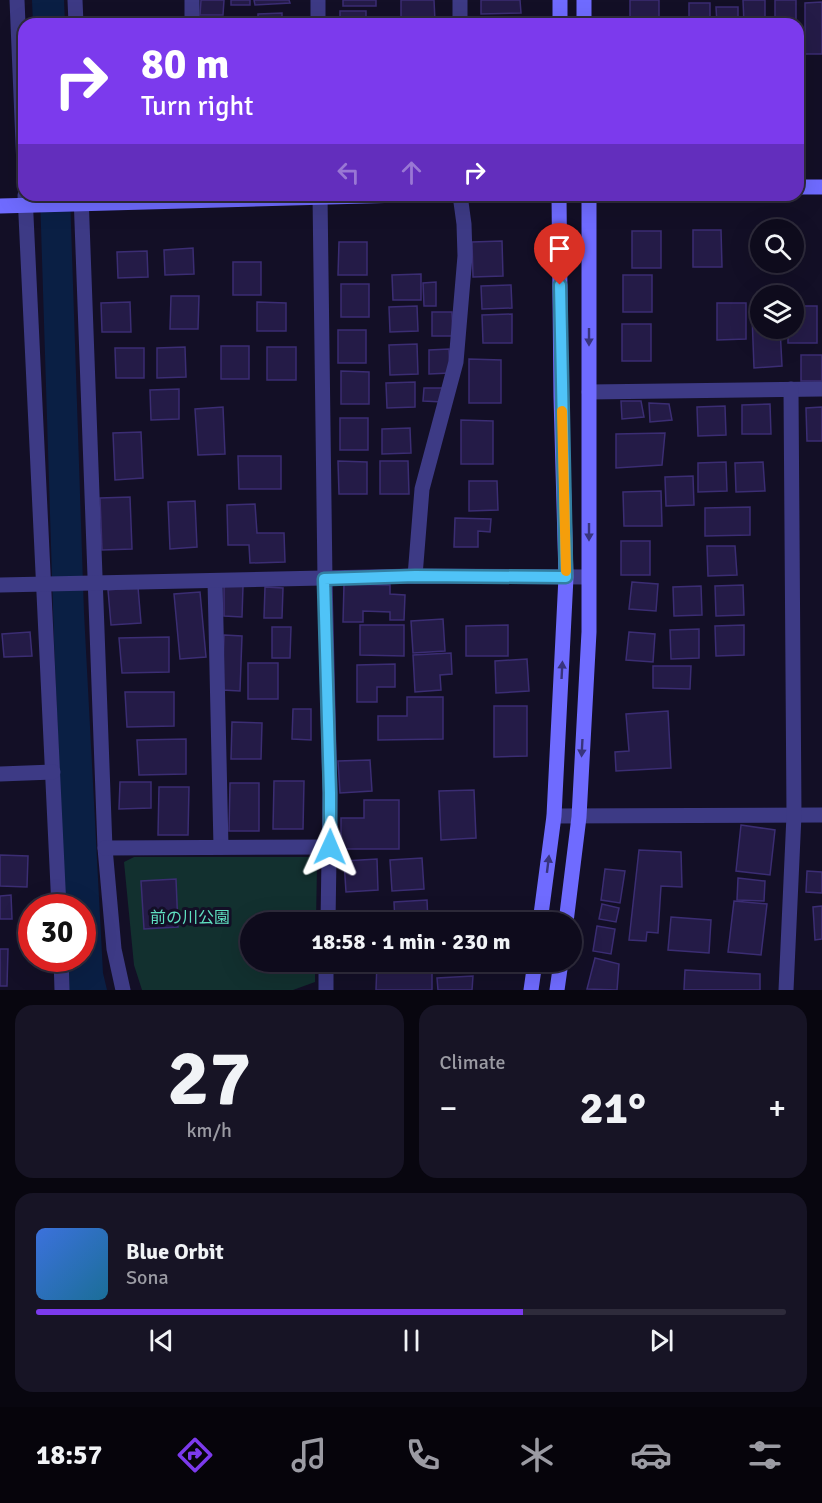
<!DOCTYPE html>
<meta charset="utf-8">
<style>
:root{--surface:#0e0b1c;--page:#171425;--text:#f1f3f6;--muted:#9b9ba3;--line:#2e2b3b;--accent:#7c3aed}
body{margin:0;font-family:Signika,"Noto Sans JP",sans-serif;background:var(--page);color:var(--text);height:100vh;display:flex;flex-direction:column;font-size:22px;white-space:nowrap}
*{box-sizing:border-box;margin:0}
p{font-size:20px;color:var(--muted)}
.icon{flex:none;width:33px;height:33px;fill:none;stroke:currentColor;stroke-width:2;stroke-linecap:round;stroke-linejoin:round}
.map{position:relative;height:990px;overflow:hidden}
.sheet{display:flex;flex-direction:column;gap:15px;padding:15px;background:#08060f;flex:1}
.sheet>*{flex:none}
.banner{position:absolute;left:18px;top:18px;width:786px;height:183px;border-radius:18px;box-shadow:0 6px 24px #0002,0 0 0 2px var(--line);background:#7c3aed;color:#fff;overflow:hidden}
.controls{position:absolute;left:750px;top:219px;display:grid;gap:12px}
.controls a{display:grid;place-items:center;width:54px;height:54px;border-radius:50%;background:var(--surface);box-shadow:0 6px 24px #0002,0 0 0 2px var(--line);font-size:30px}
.speed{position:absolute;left:18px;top:894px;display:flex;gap:12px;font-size:30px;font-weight:700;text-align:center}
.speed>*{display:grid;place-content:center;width:78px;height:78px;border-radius:50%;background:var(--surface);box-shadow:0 6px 24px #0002,0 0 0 2px var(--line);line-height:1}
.speed .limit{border:9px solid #d22;background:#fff;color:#111}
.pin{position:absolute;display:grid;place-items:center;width:51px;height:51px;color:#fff;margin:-62px -26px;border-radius:50% 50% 50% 0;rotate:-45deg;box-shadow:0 0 6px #0007}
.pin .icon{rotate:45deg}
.me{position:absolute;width:66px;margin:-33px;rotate:1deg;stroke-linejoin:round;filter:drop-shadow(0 0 4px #0008)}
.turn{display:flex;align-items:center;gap:21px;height:126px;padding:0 24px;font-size:27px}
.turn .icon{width:78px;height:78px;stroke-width:2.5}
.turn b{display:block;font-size:42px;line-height:51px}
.lanes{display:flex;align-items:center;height:57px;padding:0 24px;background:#0003;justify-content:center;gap:30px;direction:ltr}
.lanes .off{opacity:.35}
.big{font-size:45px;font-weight:700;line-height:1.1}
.sheet .tile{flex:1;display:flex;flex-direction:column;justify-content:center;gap:9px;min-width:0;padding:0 21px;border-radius:18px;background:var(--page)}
.sheet .dial{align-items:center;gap:0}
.dial b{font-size:78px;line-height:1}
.song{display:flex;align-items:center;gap:18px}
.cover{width:72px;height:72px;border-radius:9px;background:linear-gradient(135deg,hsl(220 70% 55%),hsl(200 70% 35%))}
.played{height:6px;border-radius:3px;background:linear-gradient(90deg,var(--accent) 65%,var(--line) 65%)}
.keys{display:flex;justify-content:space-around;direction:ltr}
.heat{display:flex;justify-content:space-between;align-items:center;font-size:33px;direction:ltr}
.sheet .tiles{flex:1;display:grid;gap:15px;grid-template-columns:1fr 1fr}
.tile:last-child{grid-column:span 2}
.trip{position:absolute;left:240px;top:912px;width:342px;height:60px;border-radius:30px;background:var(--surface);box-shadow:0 6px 24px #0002,0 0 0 2px var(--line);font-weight:700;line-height:60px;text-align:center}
.menu{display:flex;height:96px;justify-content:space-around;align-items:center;background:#06040b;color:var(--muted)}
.menu .icon{width:42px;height:42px}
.menu .current{color:var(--accent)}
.menu b{font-size:27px;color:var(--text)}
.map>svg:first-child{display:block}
</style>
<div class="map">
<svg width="822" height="990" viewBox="0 0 822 990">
<rect width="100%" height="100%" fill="#130f26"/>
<polygon fill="#12302f" points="134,857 311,857 317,866 316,922 250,922 250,962 315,962 315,982 293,990 142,990 134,965 124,862"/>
<g fill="#0a1f44">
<polygon points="32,0 64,0 65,24 33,24"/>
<polygon points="40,195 70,195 84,613 103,973 107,990 69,990 68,959 82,958 82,908 65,907 54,641"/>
</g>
<g fill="#241b47" stroke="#3b2d73" stroke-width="1.5">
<polygon points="201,0 224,0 223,15 200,15"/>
<rect x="231" y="0" width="19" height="5"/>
<polygon points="254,0 289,0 290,3 255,5"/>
<rect x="343" y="0" width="33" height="6"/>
<polygon points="401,0 434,0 435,21 401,22"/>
<polygon points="481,0 520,0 521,13 481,14"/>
<polygon points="630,0 659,0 659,19 630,20"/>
<polygon points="743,0 765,0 765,24 744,24"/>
<rect x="775" y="0" width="21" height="24"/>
<polygon points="822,2 822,54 805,54 805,3"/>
<rect x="689" y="3" width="21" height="21"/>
<polygon points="716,7 738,7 738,24 717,24"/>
<rect x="340" y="11" width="26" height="13"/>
<polygon points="282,13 282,24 258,24 258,14"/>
<polygon points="693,230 721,230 722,267 693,267"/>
<rect x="632" y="231" width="29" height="37"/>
<polygon points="502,241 503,276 473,277 472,242"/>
<polygon points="339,242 367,242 367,275 338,275"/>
<polygon points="193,248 194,274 165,275 164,250"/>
<polygon points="147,251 148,277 118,278 117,252"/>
<rect x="233" y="262" width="28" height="33"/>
<polygon points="421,274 421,300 393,300 392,275"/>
<rect x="623" y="275" width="29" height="37"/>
<polygon points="436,282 436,306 424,306 423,283"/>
<rect x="341" y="284" width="28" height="33"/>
<polygon points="511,285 512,308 482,309 481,286"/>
<polygon points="171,296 199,296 198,329 170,329"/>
<polygon points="130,302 131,332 102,332 101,303"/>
<polygon points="257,302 286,303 286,331 257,331"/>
<polygon points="717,303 746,303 746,339 717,340"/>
<polygon points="417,306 418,331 390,332 389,307"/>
<polygon points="794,306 817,306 817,343 788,343 788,328 794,328"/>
<polygon points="432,312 452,312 453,336 432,336"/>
<polygon points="512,314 512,343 483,343 482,315"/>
<polygon points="752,315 760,315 760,328 780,328 782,366 754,368"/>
<rect x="622" y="324" width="29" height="37"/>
<rect x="338" y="330" width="28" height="33"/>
<polygon points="417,344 418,374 390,375 389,345"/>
<rect x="221" y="346" width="28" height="33"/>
<polygon points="185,347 186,377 157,378 157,348"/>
<rect x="267" y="347" width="29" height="33"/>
<polygon points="115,348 144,348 144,378 116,378"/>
<polygon points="449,349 450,373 429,374 429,350"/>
<rect x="801" y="355" width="21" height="26"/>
<polygon points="469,359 501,360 501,403 469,403"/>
<polygon points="341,371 369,372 369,404 341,404"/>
<polygon points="415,382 415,407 387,408 386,383"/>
<polygon points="424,388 443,388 443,402 423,401"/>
<polygon points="179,389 179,419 151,420 150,390"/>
<polygon points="621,401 641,401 644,417 622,419"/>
<polygon points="649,403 669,404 672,420 650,422"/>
<polygon points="770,404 771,434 742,434 742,405"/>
<polygon points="725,406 726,435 698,436 697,407"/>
<polygon points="223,407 225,454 198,455 195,409"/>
<polygon points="822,407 822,441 807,441 806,408"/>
<rect x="340" y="418" width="28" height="32"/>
<polygon points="461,420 493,421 493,464 461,464"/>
<polygon points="410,428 411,453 382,454 382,429"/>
<polygon points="141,432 143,478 115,480 113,433"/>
<polygon points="665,433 662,465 616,468 616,434"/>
<polygon points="238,456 281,456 281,489 239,489"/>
<polygon points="338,461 367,462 367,494 339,494"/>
<polygon points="380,461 408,461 409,494 380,494"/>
<polygon points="726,462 727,491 698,492 698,463"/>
<polygon points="763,462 765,491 736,492 735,463"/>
<polygon points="693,476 694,505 666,506 665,477"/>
<polygon points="469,481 497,481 498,510 469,511"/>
<polygon points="661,491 662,526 624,526 623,492"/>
<polygon points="130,497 132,549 102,550 100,498"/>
<polygon points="195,501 197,547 170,549 168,502"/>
<polygon points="255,504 257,533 284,533 285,562 250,563 249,545 228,545 227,505"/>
<polygon points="750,507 750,535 705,536 705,508"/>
<polygon points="455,518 491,519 490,532 478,531 478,547 454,547"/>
<rect x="621" y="541" width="29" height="34"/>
<polygon points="707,546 735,546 737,575 708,576"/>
<polygon points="632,582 658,584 656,611 629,609"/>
<polygon points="344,584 390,585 390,594 405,595 404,620 390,620 390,612 363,611 363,622 343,622"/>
<polygon points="743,585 744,615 716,616 715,586"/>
<polygon points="224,586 243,586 242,617 224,616"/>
<polygon points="701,586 702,615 674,616 673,587"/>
<polygon points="138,587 141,623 111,625 108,590"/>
<polygon points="265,587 283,588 282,618 264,618"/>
<polygon points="200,592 206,657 180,659 174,594"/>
<polygon points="443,619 445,651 413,653 411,621"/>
<polygon points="360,625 404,625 404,656 360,655"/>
<polygon points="508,625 508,656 466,656 466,626"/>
<polygon points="744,625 744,655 716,656 715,626"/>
<polygon points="272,627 291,627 290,658 272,658"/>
<polygon points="699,629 699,658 671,659 670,630"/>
<polygon points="30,632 32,656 4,657 2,634"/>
<polygon points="629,632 655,634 653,662 626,660"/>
<polygon points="224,635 242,636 240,691 222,690"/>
<polygon points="169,637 169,672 122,673 119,638"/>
<polygon points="451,653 452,674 440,675 441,690 415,692 413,655"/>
<polygon points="527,659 529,691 496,693 495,661"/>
<rect x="248" y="663" width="30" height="36"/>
<polygon points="395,664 395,687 377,687 377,702 357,702 357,665"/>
<polygon points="653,666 691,666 690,689 653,688"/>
<polygon points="125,692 174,692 174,726 127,727"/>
<polygon points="407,697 443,697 443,739 378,740 378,716 407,716"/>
<polygon points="494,706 527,706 527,756 494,757"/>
<polygon points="293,709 311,709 311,740 292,739"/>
<polygon points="668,711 671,768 616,771 615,752 629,751 626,714"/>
<polygon points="232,722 262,723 261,759 231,759"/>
<polygon points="186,739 186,774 139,775 137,740"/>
<polygon points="370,760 372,791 340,793 338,761"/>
<polygon points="274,781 304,781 303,829 273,829"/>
<polygon points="120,782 151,782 151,808 119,809"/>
<polygon points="230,783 259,783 259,831 229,831"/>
<polygon points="159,787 189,787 188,835 158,835"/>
<polygon points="474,790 476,838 441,840 439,791"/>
<polygon points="364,800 399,800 399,849 341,849 341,818 364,818"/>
<polygon points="741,825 775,830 770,875 736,871"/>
<polygon points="639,850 681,852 682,887 661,886 658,933 647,932 646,941 629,940"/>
<polygon points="0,855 28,856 27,887 0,886"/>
<polygon points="422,858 424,889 392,891 390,860"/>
<polygon points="377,859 378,890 346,892 344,861"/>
<polygon points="605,869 625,871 620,903 601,900"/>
<polygon points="807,871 822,872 822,893 806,892"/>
<polygon points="738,878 765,881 764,901 737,900"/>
<polygon points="176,879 178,927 144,929 141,881"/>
<polygon points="11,895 12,919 0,919 0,896"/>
<polygon points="427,900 428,922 395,922 394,902"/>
<polygon points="734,901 767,904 761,955 728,952"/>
<polygon points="602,904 619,908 616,922 599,919"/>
<polygon points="822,906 822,939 815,940 813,907"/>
<rect x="443" y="914" width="27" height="8"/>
<polygon points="671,917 711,920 709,953 668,950"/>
<polygon points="597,926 615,929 611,954 593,951"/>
<polygon points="0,949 8,949 7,986 0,986"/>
<polygon points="595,958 619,964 617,990 587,989"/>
<polygon points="377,962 432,962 432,990 376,990"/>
<polygon points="437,962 483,962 484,968 438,971"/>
<polygon points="685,970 760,974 760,990 684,990"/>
<polygon points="473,976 472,990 438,990 437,978"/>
</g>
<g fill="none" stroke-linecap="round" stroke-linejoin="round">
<g stroke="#3d3a85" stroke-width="15">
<polyline points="17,0 24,167"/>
<polyline points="75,0 76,24"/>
<polyline points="192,0 192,24"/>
<polyline points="318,0 318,24"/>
<polyline points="460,0 460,24"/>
<polyline points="25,195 59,908"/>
<polyline points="81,195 105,848 114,949 123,990"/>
<polyline points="320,195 325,580 330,793 328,922"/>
<polyline points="589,392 822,389"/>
<polyline points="415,576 422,489 456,362 465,256 464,224 460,195"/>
<polyline points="215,581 221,847"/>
<polyline points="0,585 415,576 588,577"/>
<polyline points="0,774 53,772"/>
<polyline points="554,816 822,815"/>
<polyline points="105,848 330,847"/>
<polyline points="61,958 62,990"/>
<polyline points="326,990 326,962"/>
<polyline points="786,990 794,815 791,389"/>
</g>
<g stroke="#6f6bff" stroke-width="15">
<polyline points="584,0 584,24"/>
<polyline points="560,24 560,0"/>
<polyline points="798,187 822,187"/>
<polyline points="0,206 403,195"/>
<polyline points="540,922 554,816 566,577 561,397 559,195"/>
<polyline points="566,922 579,817 589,632 589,195"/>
<polyline points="531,990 535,962"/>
<polyline points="557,990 561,962"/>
</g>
</g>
<defs><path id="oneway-solid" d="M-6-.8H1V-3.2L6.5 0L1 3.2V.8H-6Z" transform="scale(1.5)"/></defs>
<g fill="#38347d">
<use href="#oneway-solid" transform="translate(589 337) rotate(90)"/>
<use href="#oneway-solid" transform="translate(589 532) rotate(90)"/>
<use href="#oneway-solid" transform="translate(562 670) rotate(-87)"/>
<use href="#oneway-solid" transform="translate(582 748) rotate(93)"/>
<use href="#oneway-solid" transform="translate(548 864) rotate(-83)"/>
</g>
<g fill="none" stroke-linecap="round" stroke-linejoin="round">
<g stroke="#337fa1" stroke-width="15">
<polyline id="route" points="330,847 330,793 324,579 415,576 566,577 560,285"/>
</g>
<use href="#route" stroke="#4fc3f7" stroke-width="10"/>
<polyline stroke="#f59e0b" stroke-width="10" points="562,411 566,571"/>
</g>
<g text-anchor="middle" stroke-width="6" stroke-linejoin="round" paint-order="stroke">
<g font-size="16" fill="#5fe0c0" stroke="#130f26">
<text x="190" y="923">前の川公園</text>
</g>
</g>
</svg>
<div class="controls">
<a><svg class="icon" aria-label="search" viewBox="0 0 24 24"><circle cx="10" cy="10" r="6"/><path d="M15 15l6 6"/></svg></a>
<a><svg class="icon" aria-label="layers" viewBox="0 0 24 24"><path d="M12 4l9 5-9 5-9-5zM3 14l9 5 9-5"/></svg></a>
</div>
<div class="speed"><div class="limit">30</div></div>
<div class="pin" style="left:560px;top:285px;background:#d93025"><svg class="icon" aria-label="arrive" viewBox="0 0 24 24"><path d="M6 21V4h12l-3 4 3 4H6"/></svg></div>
<svg class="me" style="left:330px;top:847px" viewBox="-20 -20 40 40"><path d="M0-17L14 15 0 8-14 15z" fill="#4fc3f7" stroke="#fff" stroke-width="4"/></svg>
<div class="trip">18:58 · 1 min · 230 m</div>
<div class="banner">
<div class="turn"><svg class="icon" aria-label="right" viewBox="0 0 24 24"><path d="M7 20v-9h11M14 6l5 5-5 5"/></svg><div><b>80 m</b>Turn right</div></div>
<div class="lanes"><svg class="icon off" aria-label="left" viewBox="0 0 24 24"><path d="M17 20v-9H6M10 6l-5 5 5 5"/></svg><svg class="icon off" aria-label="ahead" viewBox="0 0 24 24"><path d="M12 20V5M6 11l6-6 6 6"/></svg><svg class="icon" aria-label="right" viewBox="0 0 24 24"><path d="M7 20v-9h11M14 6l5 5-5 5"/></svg></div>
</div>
</div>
<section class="sheet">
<div class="tiles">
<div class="tile dial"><b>27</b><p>km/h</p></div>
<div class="tile"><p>Climate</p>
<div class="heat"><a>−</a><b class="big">21°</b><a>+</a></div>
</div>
<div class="tile">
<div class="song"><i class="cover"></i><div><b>Blue Orbit</b><p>Sona</p></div></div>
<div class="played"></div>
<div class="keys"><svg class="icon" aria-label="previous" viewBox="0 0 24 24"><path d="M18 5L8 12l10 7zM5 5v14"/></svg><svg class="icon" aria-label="pause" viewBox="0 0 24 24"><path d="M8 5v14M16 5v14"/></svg><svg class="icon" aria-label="next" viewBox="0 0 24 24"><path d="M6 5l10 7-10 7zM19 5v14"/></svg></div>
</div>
</div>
</section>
<nav class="menu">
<b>18:57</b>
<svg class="icon current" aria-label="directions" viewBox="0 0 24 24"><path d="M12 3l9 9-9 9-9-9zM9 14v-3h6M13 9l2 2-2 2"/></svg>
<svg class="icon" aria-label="music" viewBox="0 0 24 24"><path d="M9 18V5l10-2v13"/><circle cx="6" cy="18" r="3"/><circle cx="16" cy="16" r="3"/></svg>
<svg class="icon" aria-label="phone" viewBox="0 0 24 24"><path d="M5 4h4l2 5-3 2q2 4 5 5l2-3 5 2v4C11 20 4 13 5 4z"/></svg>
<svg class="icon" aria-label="climate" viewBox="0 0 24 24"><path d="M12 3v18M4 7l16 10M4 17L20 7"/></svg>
<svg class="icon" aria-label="car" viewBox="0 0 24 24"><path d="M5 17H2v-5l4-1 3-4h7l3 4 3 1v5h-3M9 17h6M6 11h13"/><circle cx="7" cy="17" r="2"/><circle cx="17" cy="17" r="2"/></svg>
<svg class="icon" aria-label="filters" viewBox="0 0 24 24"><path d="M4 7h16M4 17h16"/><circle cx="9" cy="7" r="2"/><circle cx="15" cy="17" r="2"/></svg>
</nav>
